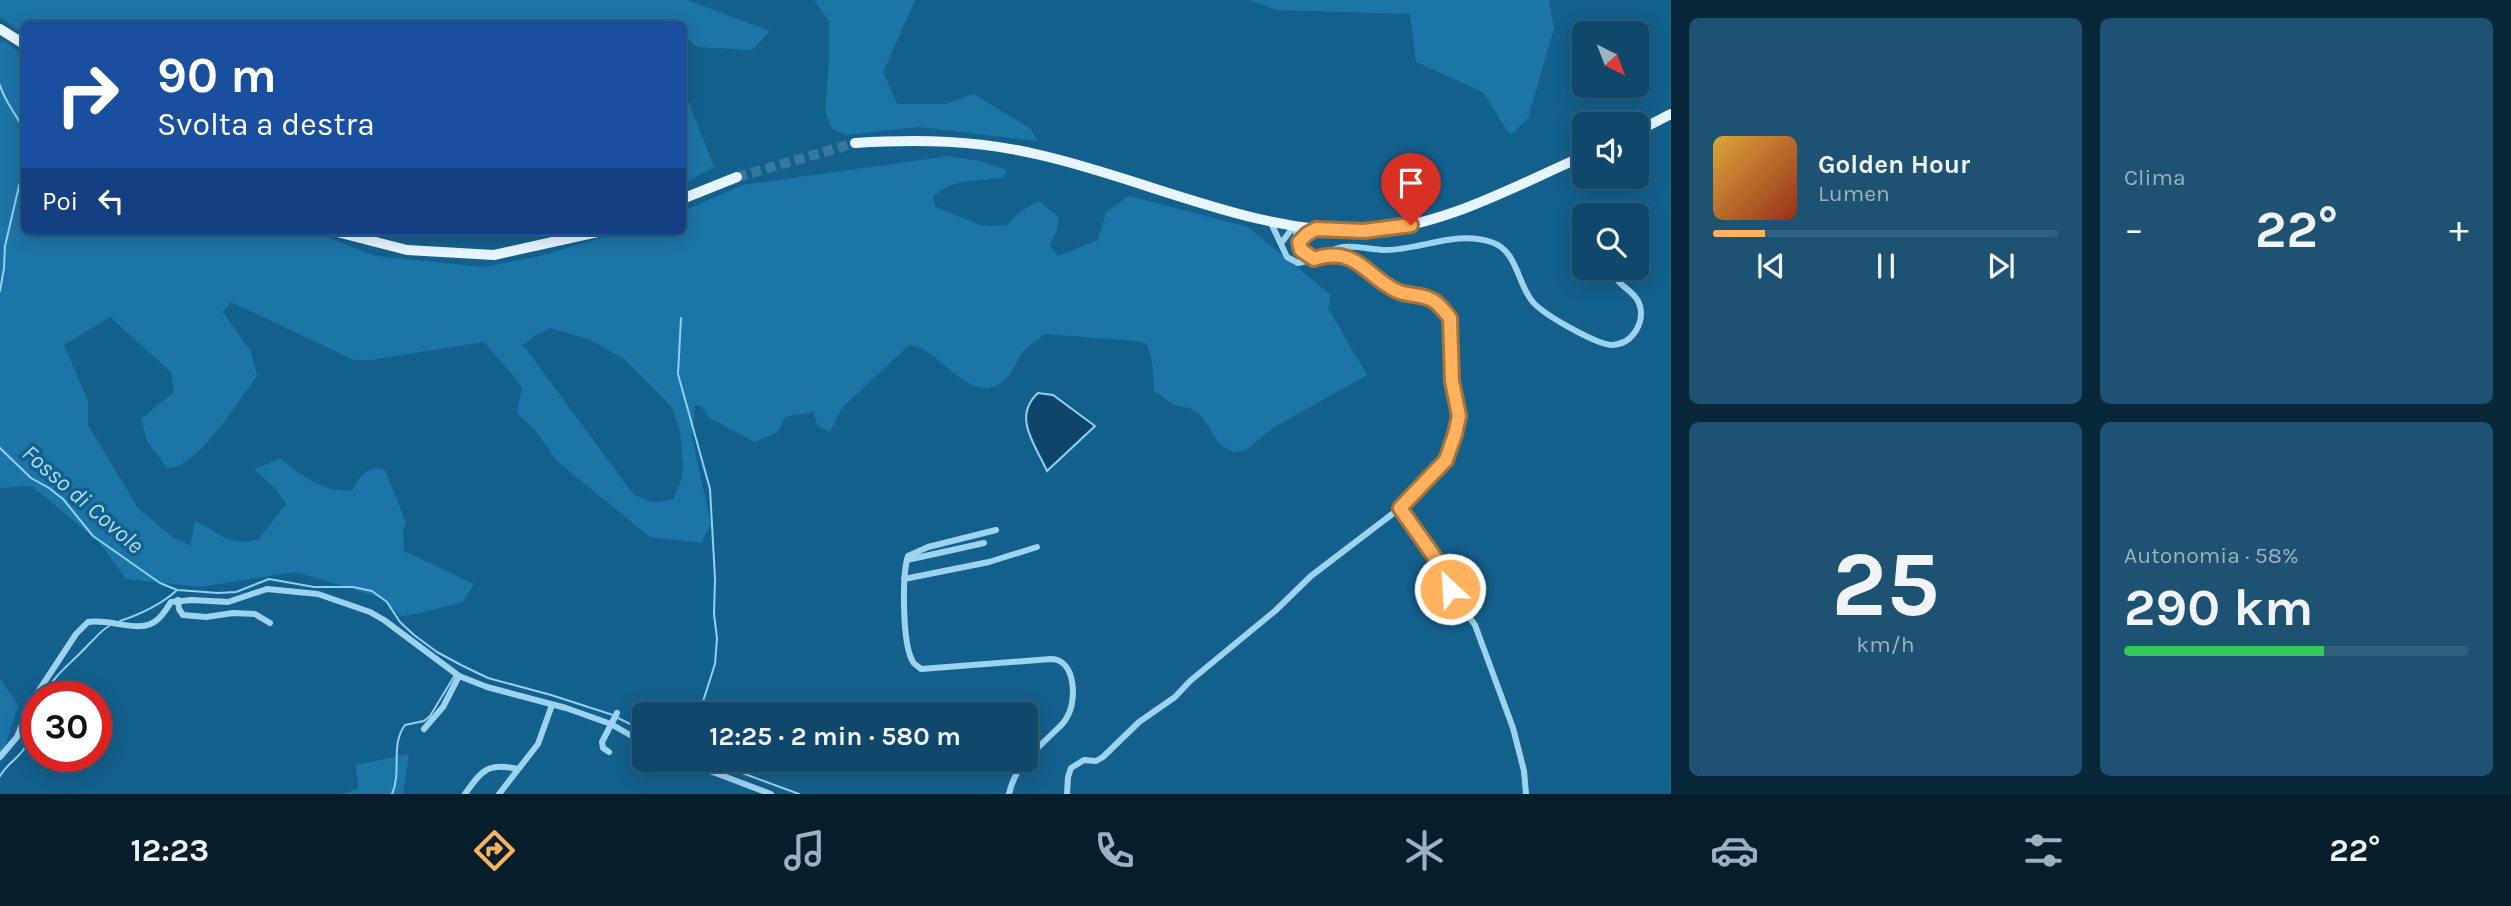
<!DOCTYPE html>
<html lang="it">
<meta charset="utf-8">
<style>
:root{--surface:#0f486a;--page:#1d5272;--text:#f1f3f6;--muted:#9bb2c1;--line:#2f607e;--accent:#ffb15d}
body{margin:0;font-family:Karla,sans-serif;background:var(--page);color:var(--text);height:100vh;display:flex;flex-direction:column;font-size:26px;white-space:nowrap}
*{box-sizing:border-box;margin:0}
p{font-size:23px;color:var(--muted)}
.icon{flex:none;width:38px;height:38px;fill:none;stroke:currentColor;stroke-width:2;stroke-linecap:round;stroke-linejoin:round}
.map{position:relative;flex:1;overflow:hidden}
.drawer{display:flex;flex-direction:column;gap:18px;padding:18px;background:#08283a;width:840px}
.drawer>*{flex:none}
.top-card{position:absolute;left:21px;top:21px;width:665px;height:214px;border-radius:10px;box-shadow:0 4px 18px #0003,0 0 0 2px var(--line);background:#1a4fa0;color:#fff;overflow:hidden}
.needle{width:46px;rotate:138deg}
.tools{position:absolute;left:1572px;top:21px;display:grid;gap:14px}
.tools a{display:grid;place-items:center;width:77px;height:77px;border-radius:10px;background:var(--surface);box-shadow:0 4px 18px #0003,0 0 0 2px var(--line);font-size:35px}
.speed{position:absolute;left:21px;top:681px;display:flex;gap:14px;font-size:35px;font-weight:700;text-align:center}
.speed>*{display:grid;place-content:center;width:91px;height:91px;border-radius:50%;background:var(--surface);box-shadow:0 4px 18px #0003,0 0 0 2px var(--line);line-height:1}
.speed .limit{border:10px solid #d22;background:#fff;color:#111}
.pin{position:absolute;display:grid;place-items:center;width:60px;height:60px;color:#fff;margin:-72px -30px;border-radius:50% 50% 50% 0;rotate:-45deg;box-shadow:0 0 7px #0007}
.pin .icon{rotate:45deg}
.me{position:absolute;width:77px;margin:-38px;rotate:335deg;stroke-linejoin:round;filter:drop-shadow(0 0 5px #0008)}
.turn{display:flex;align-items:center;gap:24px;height:147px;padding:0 21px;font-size:32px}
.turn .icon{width:91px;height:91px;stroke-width:2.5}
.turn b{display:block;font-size:49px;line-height:60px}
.then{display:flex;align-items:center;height:66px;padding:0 21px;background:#0003;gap:14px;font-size:26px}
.big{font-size:52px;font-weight:700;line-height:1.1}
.drawer .tile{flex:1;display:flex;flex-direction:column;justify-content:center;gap:10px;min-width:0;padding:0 24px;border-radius:10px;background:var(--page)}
.drawer .dial{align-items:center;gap:0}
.dial b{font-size:91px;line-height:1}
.song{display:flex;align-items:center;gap:21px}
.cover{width:84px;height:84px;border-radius:10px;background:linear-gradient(135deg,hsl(40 70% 55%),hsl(10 70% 35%))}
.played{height:7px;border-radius:4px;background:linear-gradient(90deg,var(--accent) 15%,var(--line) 15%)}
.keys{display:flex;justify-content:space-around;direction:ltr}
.heat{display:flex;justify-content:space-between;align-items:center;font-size:38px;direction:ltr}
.charge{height:10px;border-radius:5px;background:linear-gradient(90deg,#34c759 58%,var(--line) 0)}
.drawer .tiles{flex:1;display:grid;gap:18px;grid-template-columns:repeat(2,1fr)}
.trip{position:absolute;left:632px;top:702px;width:406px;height:70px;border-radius:10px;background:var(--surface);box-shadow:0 4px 18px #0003,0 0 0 2px var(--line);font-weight:700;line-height:70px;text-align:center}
.menu{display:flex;height:112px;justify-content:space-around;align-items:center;background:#061d2a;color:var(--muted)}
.menu .icon{width:49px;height:49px}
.menu .current{color:var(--accent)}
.menu b{font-size:32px;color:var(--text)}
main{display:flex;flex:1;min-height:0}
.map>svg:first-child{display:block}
</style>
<main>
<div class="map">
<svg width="1671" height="794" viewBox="0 0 1671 794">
<rect width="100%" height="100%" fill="#14608d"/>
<g fill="#1c75a7" fill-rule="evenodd">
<polygon points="0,0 687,0 770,31 752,50 698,47 683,36 682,24 24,24 24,34 0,17"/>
<polygon points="814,0 915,0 883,72 897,104 945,104 973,94 1030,128 1038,141 919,127 847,135 832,129 825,111 829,63 829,21"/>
<polygon points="1250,0 1549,0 1554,28 1528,118 1510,135 1483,92 1416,62 1410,14 1277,10"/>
<path d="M4 41 24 56V231H312L375 256 484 267 540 256 624 231H682L683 211 743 185 949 156 980 161 1006 170 1004 177C975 183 957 176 933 197L936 207 980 225 993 226 1006 225 1020 212 1039 201 1059 217 1056 232 1050 245 1058 256 1098 240 1106 212 1129 196 1248 227 1331 295 1328 308 1367 375 1273 428 1246 450 1234 452 1220 445 1202 417 1190 408 1174 405 1154 391 1152 360 1147 344 1137 341 1044 334C1038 340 1029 345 1023 352 1015 362 1013 375 1001 383 967 405 938 345 909 345L842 408 830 432 818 426 813 412 785 417 778 432 755 442 710 418 700 406 695 405 692 437 711 524 701 543 650 537 558 462 534 429 517 413 522 389 517 380 484 342 370 360H354L231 302 223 312 251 352 257 375C239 400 198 468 167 468L147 441 141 419 174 392 171 372 110 317 64 345 88 401V425L138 508 171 536 190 546 195 521C225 534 221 545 258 540L286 504 273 486 254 469 280 459C304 476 322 493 352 490 360 477 368 463 385 470L406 523 403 532 404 551 474 584 463 602 416 614 401 616 382 598 296 572 200 587 126 579 99 542 32 486 0 488V42ZM550 328 588 339 624 359 671 406 680 431 683 466 681 481 673 500 651 502 634 495 526 349 522 346 534 336Z"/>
<polygon points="682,85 714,167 683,184 682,184"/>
<polygon points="0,679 18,705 0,764"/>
<polygon points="409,754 403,794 342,794 358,789 356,765"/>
</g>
<path fill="#0d466a" stroke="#90d1f3" stroke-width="2" d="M1038 393 1053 395 1095 426 1047 471C1035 444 1012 417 1038 393Z"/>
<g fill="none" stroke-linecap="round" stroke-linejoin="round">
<g stroke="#90d1f3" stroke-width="2">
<path d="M0 85C4 101 17 115 24 130"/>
<polyline points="0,291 4,268 5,246 24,165"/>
<polyline points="681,318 678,374 710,489 715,578 714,614 717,638 715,664 699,714"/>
<polyline points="0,448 31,478 49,488 63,499 93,536 160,583 177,590 218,593 236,592 269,579 314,587 353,587 372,591 387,602 400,622 414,635 437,652 461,665 488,678 551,695 613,715"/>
<path d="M120 621C141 614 159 606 176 591"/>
<path d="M44 696C54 674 72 663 88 645 96 638 99 632 109 626"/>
<polyline points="618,718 644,731"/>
<polyline points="707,760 799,794"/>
<path d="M0 776C7 764 17 759 24 749 33 738 30 722 37 710"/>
<path d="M392 794C402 772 390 745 405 725L424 721 430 716 455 675"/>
</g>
<polyline stroke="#37789e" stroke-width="10" stroke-dasharray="10 5" stroke-linecap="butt" points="737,177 855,143"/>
<g stroke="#9ed3f0" stroke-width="6">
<path d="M1271 223 1287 257 1298 263C1314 261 1327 250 1343 247 1357 245 1371 250 1386 250 1420 250 1457 230 1491 242 1517 250 1517 282 1532 301 1542 314 1594 343 1611 345 1615 345 1622 343 1626 341 1635 335 1641 324 1641 314 1641 290 1617 289 1614 272"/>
<polyline points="1282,242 1294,226 1301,250 1314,259"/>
<polyline points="1400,508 1443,569 1449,589 1475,625 1513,728 1524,771 1526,794"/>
<path d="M996 530 928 547 908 556C902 575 902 644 913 662 914 664 919 667 921 669L1051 659C1076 659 1077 701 1067 717 1064 724 1058 728 1053 733 1033 753 1015 766 1009 794"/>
<polyline points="907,560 984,543"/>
<polyline points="904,579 989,562 1037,547"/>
<polyline points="178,600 179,609 183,615 206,617 233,613 255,614 270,623"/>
<polyline points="424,729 443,707 459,676"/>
<polyline points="609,752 603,748 602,742 617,713"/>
<path d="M0 757 17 737 32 701 76 634 88 622C111 618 140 635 157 620 163 615 167 608 171 602L192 600 228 602 267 589 318 594 370 612 384 620 459 676 487 687 566 708 611 724 644 743"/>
<polyline points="681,760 771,794"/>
<path d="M465 794C482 770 488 762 518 769"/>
<polyline points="499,794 538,744 552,705"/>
<polyline points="1067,794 1068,777 1071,768 1084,760 1096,761 1103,757 1139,722 1175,697 1190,681 1275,611 1311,576 1400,508 1446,460 1456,434 1459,416 1453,381 1450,318 1429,298 1410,296 1394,290 1357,261 1343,257 1324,255"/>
</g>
<g stroke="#e7f5ff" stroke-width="10">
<polyline points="0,29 24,44"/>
<polyline points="1636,132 1671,114"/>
<path d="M855 143C918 139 978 140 1040 155 1143 178 1258 235 1364 231 1442 228 1514 186 1584 156"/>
<polyline points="682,199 737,177"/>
<polyline points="333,231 407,250 494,255 602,231"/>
</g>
</g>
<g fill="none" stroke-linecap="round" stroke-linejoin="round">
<g stroke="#a6733c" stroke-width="18">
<path id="route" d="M1411 225 1364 231 1316 229 1307 234 1299 242 1301 250 1314 259C1357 245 1366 277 1397 291 1408 296 1420 294 1430 299 1438 302 1444 311 1450 318L1452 381 1459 416 1455 434 1446 460 1400 508 1443 569 1450 589"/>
</g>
<use href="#route" stroke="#ffb15d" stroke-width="12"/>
</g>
<g text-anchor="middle" stroke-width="7" stroke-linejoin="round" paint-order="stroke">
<g font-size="24" font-style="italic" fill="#aadcf7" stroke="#14608d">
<text transform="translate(83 499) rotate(41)" y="8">Fosso di Covole</text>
</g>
</g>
</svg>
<div class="tools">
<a><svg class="needle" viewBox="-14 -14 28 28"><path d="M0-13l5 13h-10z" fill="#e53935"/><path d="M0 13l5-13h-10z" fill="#9bb2c1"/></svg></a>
<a><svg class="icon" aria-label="sound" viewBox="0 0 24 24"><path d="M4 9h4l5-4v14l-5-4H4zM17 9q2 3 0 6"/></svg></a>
<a><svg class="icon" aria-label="search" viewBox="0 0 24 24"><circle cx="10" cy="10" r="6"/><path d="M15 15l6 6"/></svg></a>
</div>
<div class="speed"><div class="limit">30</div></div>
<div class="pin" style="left:1411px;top:225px;background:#d93025"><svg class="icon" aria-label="arrive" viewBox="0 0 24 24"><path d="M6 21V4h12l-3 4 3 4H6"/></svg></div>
<svg class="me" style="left:1450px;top:589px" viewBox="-20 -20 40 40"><circle r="17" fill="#ffb15d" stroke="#fff" stroke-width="3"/><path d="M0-11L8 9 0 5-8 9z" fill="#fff"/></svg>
<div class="trip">12:25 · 2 min · 580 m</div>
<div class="top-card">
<div class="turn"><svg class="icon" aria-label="right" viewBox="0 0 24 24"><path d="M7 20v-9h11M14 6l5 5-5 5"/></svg><div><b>90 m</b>Svolta a destra</div></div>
<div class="then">Poi<svg class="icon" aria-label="left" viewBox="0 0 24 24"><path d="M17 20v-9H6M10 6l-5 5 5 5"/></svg></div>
</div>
</div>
<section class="drawer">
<div class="tiles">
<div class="tile">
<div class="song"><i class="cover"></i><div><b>Golden Hour</b><p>Lumen</p></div></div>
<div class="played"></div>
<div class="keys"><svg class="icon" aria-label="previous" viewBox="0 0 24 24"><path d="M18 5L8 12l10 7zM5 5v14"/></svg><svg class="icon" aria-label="pause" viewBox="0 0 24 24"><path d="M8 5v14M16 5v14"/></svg><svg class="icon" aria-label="next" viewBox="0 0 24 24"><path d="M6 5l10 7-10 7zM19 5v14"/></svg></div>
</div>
<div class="tile"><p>Clima</p>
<div class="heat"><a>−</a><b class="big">22°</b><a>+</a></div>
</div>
<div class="tile dial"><b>25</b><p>km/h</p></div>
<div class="tile"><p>Autonomia · 58%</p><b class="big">290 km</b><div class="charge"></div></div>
</div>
</section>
</main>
<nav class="menu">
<b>12:23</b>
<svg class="icon current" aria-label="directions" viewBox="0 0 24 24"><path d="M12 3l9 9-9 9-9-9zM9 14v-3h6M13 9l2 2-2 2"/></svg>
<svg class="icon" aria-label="music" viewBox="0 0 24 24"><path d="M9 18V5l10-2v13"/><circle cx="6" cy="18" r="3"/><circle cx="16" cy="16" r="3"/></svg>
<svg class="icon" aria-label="phone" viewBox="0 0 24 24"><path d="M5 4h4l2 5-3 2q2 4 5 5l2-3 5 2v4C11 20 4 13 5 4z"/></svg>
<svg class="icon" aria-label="climate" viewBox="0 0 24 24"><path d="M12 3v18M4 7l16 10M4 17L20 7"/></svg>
<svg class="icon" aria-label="car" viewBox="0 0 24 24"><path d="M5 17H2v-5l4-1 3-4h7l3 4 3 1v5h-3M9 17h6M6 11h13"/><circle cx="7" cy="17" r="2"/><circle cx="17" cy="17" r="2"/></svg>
<svg class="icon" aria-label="filters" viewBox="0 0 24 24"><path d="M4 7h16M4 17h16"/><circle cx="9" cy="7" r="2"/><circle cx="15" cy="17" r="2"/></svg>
<b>22°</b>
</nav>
